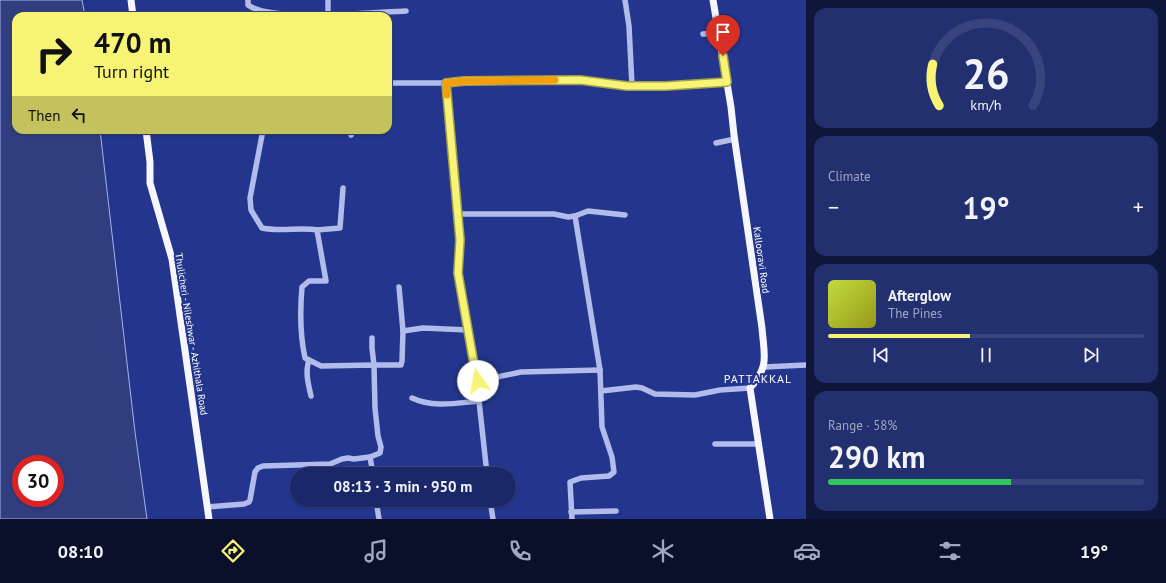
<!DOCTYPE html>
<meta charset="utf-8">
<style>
:root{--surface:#1a2869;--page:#23306f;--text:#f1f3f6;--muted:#9fa6c0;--line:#38447d;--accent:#f6f375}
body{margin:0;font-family:"PT Sans",sans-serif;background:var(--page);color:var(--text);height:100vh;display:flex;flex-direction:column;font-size:15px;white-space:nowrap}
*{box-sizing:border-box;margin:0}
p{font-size:13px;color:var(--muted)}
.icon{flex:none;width:22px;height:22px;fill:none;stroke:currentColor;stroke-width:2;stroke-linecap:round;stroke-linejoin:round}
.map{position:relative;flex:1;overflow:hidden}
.sheet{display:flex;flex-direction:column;gap:8px;padding:8px;background:#0e163a;width:360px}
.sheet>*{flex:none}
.guide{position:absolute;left:12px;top:12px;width:380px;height:122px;border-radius:12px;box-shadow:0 1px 3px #0004,0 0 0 1px var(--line);background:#f6f375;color:#111;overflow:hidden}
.speed{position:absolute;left:12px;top:455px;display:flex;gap:8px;font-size:20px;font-weight:700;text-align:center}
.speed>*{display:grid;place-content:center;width:52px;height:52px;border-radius:50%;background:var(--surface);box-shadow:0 1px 3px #0004,0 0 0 1px var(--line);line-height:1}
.speed .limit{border:6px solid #d22;background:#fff;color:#111}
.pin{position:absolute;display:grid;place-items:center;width:34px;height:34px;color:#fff;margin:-41px -17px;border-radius:50% 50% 50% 0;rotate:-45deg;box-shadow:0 0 4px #0007}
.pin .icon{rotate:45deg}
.me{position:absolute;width:44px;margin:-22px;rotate:347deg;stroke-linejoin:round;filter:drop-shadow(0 0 3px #0008)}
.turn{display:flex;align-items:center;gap:14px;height:84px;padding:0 16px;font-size:18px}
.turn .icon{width:52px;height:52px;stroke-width:2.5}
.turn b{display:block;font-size:28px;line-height:34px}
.then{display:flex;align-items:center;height:38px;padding:0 16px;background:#0003;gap:8px;font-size:15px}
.big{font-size:30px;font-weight:600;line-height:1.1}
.sheet .widget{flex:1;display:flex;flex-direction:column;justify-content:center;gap:6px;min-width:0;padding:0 14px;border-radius:12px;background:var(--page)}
.sheet .dial{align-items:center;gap:0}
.dial svg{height:104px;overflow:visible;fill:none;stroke:var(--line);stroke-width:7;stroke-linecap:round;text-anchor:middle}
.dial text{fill:var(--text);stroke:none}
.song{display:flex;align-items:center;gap:12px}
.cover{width:48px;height:48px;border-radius:6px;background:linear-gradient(135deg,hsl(70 70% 55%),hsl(60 70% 35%))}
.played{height:4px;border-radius:2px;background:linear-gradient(90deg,var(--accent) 45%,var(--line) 45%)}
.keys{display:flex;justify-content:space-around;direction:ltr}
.heat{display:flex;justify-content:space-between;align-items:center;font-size:22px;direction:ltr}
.charge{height:6px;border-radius:3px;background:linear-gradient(90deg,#34c759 58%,var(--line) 0)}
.trip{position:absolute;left:290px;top:467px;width:226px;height:40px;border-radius:20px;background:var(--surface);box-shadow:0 1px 3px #0004,0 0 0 1px var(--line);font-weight:600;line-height:40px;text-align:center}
.menu{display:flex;height:64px;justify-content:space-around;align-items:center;background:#0a102a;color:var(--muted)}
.menu .icon{width:28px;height:28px}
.menu .current{color:var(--accent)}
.menu b{font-size:18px;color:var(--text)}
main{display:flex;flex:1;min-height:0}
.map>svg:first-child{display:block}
</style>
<main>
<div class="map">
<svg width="806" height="519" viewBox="0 0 806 519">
<rect width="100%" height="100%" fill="#23358c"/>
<path fill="#303d7e" stroke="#a6b3ec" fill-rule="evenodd" d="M0 0H82L85 16H16V130H100L135 432 147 519H0ZM21 464H55V498H21Z"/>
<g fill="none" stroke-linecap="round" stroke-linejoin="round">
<g stroke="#b1bceb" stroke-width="5.5">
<path d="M248 0V5C272 23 374 12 406 11"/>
<polyline points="328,0 328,14"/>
<polyline points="625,0 629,26 632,86"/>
<polyline points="703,34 719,33"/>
<polyline points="388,83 441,83 464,81 580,80 627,86 666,86 727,82"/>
<polyline points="446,83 460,240 458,273 475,371 478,381 479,401 487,474"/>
<polyline points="350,130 351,135"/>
<polyline points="716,143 735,139"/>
<polyline points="457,214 554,214 568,217 575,216 600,370 602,427 612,457 614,472 609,476 581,478 570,482 572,519"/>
<polyline points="575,216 588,211 625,215"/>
<polyline points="317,230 340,228 343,188"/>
<polyline points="403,331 423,328 468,330"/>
<polyline points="372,338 372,348 374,365 401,365 402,361 403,331 399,287"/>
<path d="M309 360C305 372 308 383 311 396"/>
<polyline points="764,367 806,365"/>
<polyline points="478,381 521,372 600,370"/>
<polyline points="601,391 636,387 642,388 655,394 695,395 720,390 750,388"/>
<path d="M412 398C433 408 457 403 479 401"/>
<polyline points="715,444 758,444"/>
<polyline points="370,457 373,474"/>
<polyline points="376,500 379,519"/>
<polyline points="490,500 493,519"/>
<path d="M207 507 244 504 249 502 250 500 255 472 258 468 263 466 330 464 342 459 348 458 354 459 370 457 380 453 381 447 378 436 375 408 374 365 321 366 305 358C300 335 300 310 302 287L309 281H326L317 230C299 227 281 232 262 228L251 210 250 198 263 130"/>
<polyline points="571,512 616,511"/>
</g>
<g stroke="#f6f7fe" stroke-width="7">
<polyline points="131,0 133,16"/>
<path d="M713 0 731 107 734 135 762 328C764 355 770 366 750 388L770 519"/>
<polyline points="146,130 150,162 150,183 172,259 209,519"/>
</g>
</g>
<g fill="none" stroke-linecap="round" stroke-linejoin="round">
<g stroke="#a09e4c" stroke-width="10">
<polyline id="route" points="478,381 475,370 458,273 460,240 446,83 464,81 580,80 627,86 666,86 727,82 723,56"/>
</g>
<use href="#route" stroke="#f6f375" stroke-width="7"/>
<polyline stroke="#f59e0b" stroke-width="7" points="447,95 446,83 464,81 555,80"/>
</g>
<g text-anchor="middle" stroke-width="4" stroke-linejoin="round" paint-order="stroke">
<g font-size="10" fill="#fff" stroke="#23358c">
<text transform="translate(762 260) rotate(82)" y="4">Kallooravi Road</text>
<text transform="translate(192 334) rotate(81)" y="4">Thulicheri - Nileshwar - Azhithala Road</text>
</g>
<g font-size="12" letter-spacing="1" fill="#fff" stroke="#23358c">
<text x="758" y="383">PATTAKKAL</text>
</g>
</g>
</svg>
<div class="speed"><div class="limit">30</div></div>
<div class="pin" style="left:723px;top:56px;background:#d93025"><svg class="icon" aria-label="arrive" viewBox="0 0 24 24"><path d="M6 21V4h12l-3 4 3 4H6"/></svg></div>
<svg class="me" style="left:478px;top:381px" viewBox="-20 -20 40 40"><circle r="19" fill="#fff"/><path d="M0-13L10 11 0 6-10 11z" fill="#f6f375"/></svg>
<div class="trip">08:13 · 3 min · 950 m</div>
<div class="guide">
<div class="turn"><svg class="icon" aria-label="right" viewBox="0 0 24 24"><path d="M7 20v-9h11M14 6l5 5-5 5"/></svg><div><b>470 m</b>Turn right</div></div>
<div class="then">Then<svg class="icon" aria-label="left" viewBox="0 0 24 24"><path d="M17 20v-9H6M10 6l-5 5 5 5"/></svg></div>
</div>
</div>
<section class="sheet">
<div class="widget dial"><svg viewBox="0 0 100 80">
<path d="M14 69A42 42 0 1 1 86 69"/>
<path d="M14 69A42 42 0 0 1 9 37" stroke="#f6f375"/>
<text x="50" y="56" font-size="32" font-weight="700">26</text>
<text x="50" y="72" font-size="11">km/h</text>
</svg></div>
<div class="widget"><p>Climate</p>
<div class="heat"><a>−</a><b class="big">19°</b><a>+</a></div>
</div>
<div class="widget">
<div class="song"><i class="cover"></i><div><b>Afterglow</b><p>The Pines</p></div></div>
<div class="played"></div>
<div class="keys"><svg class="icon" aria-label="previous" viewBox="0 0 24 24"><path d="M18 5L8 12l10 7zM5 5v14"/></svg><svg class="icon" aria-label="pause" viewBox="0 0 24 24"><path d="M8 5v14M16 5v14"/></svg><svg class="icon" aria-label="next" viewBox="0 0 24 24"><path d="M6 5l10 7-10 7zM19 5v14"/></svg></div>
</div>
<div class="widget"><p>Range · 58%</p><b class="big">290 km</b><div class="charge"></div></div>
</section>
</main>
<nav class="menu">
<b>08:10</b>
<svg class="icon current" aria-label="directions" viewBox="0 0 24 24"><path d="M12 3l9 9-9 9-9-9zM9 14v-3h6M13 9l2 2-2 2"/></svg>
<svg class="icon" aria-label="music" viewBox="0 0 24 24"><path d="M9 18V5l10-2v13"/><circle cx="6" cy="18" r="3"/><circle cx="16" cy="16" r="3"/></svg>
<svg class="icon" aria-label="phone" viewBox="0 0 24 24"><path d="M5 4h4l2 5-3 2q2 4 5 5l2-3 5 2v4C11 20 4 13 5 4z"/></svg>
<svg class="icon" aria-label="climate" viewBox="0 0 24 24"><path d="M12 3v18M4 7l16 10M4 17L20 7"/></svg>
<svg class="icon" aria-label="car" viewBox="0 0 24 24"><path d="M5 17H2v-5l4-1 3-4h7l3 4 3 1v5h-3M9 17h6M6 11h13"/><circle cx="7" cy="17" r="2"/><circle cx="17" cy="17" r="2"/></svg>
<svg class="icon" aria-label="filters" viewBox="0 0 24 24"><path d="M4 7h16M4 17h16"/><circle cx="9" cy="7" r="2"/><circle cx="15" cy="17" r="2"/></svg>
<b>19°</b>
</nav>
